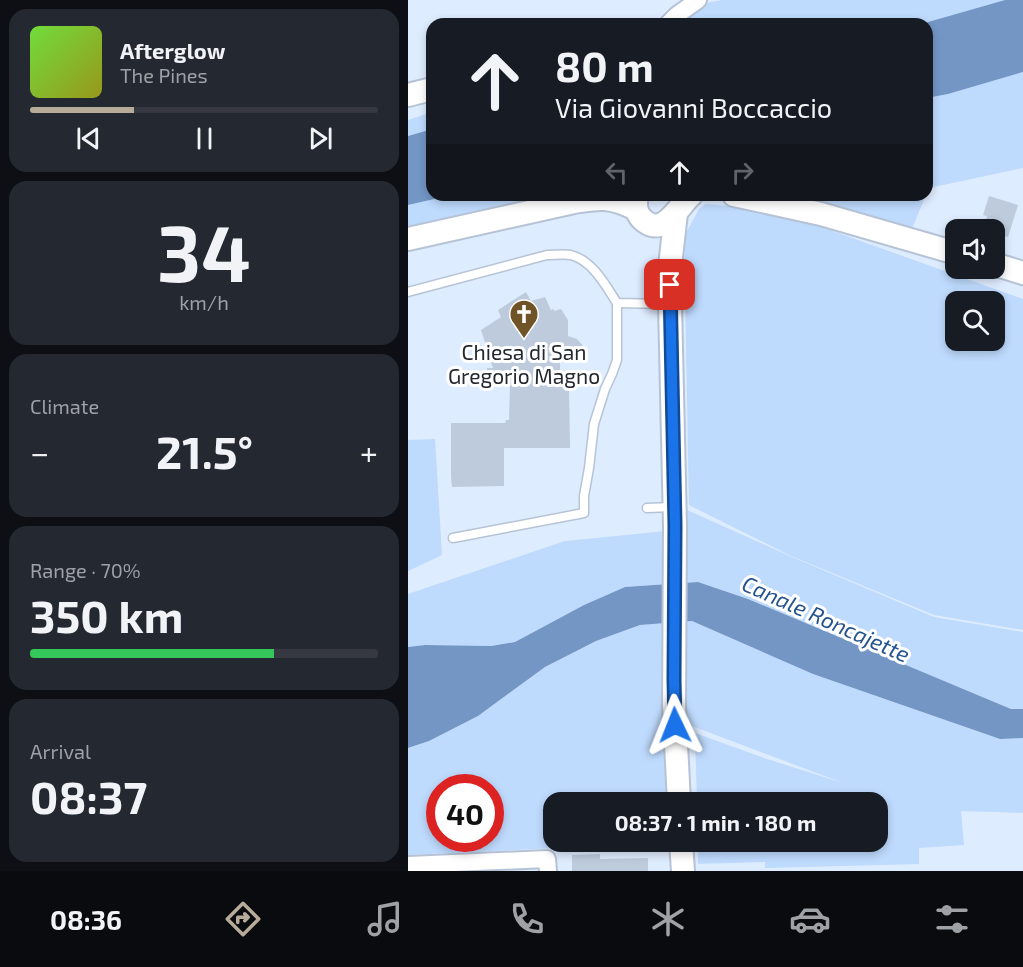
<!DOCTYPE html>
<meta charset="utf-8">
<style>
:root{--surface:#171b24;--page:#242831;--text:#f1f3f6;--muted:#9ea1a6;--line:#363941;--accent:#b7ab99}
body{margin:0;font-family:"Exo 2",sans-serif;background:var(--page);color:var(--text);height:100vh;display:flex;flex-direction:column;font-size:22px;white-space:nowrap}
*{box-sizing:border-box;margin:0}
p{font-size:20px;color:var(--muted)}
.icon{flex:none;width:33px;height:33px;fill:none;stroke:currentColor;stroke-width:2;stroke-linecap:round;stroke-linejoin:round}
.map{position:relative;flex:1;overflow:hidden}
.drawer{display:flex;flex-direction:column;gap:9px;padding:9px;background:#0d0f14;width:408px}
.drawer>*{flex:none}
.hud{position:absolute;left:18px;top:18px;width:507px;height:183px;border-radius:18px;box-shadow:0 3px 9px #0003;background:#171b24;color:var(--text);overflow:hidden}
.tools{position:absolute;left:537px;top:219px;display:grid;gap:12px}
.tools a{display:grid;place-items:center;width:60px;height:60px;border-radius:12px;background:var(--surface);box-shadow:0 3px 9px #0003;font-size:30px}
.speed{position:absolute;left:18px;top:774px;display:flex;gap:12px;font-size:30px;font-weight:700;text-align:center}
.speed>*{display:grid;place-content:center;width:78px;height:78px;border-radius:50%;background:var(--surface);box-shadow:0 3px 9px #0003;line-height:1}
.speed .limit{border:9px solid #d22;background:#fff;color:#111}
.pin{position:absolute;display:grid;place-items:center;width:51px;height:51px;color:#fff;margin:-26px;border-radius:12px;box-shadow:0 3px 9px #0006}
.me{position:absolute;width:66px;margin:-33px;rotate:358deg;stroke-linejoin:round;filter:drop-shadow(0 0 4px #0008)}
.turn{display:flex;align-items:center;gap:21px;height:126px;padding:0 30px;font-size:27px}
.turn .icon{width:78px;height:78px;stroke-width:2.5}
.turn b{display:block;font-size:42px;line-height:51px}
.lanes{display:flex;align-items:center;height:57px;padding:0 30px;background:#0003;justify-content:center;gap:30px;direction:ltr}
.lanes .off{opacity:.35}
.big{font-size:45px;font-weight:700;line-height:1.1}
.drawer .widget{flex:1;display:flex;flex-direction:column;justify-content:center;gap:9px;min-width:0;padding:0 21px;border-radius:18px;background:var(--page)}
.drawer .dial{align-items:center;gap:0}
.dial b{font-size:78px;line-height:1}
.song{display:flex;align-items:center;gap:18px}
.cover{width:72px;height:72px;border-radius:9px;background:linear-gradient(135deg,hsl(100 70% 55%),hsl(60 70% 35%))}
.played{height:6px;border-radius:3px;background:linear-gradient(90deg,var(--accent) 30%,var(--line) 30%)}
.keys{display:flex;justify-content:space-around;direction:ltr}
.heat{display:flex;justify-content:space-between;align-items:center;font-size:33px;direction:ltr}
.charge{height:9px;border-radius:4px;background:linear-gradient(90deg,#34c759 70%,var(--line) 0)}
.trip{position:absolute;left:135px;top:792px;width:345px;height:60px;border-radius:18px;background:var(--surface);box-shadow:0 3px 9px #0003;font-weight:700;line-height:60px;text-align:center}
.dock{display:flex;height:96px;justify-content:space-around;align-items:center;background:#090b0e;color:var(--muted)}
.dock .icon{width:42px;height:42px}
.dock .selected{color:var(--accent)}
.dock b{font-size:27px;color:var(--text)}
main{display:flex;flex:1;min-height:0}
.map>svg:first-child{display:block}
</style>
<main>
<section class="drawer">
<div class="widget">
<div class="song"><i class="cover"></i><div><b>Afterglow</b><p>The Pines</p></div></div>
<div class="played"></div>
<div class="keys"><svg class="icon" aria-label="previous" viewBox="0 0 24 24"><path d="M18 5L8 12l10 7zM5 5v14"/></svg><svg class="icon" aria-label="pause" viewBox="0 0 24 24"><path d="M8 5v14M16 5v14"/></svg><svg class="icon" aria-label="next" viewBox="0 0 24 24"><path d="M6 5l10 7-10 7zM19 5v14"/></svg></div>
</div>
<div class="widget dial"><b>34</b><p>km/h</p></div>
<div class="widget"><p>Climate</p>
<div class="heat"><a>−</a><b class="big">21.5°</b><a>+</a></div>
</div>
<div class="widget"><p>Range · 70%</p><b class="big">350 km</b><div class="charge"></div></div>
<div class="widget"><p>Arrival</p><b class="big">08:37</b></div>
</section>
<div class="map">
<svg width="615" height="871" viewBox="0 0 615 871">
<rect width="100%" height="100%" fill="#deecff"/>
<g fill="#bedafd" fill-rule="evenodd">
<polygon points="314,0 597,0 513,24 272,24 294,4"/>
<polygon points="615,72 615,168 521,188 519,192 519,98 540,94"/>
<polygon points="24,112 24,129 0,136 0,120"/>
<polygon points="44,195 167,195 0,233 0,205"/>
<polygon points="380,195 518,195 498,243"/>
<path d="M298 204 366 210 615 299V630L526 615 383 556 281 505 276 237 291 209ZM548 302H586V340H548Z"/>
<polygon points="27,439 34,555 0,571 0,440"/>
<polygon points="268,505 384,557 526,617 615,632 615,709 603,709 340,599 290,582 217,587 176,605 107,642 83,646 17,645 0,647 0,594 157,541 269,530"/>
<path d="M284 621 405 674 592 739 615 738V813L553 811 556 845 511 848V864L357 868V862L290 864V842H470V802H289L287 733 356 758 435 783 255 715 258 802H146V842H259L260 846 148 848 0 855V748L21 741 70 716 137 667 188 641 232 625ZM32 788H82V838H32Z"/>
</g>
<g fill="#7396c5">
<polygon points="597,0 615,0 615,72 540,94 519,98 519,24 513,24"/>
<polygon points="24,129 24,195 44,195 0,205 0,136"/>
<polygon points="290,582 340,599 603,709 615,709 615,738 592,739 405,674 284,621 232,625 188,641 137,667 70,716 21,741 0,748 0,647 17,645 83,646 107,642 176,605 217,587"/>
</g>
<g fill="#bdcbdd">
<polygon points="581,196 610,205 600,237 586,233 586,230 575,229 579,216 575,215"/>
<polygon points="118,292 123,301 137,297 143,310 146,309 146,311 153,309 160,320 160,336 169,339 175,346 174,351 170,355 152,358 152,387 161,387 162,448 96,448 96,486 44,487 43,477 43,423 97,423 98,420 101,420 102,383 80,383 79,368 85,368 73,330 93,317 90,310"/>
<polygon points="192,854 192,859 240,858 240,871 164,871 164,855"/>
</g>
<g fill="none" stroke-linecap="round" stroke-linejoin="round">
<g stroke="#b6c3d6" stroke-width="11">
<g id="lane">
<path d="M0 292 139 255C146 255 156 254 163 255 185 261 198 286 209 303L261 304"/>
<polyline points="239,508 265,507"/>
<polyline points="45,538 176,513 176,496 181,468 186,424 197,389 204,374 209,360 209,303"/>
</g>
</g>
<g stroke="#b6c3d6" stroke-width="20">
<g id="street">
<polyline points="260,24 269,15 290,0"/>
<polyline points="0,865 139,859 140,871"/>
</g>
</g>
<g stroke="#b6c3d6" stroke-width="26">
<g id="secondary">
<polyline points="0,95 24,89"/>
<polyline points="326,195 413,214 548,253"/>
<path d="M229 196C227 204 228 213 234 219 255 239 270 207 283 195"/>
<polyline points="268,213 262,266 262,304 267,526 266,705 271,802"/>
<path d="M0 239 166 202C194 198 202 196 228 209"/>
<polyline points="586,264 615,273"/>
<polyline points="273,842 275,871"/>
</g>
</g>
<use href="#lane" stroke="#fff" stroke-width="8"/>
<use href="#street" stroke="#fff" stroke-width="16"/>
<use href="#secondary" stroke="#fff" stroke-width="22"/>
</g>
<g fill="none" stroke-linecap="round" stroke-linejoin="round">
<g stroke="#114b97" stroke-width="15">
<polyline id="route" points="262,285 267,525 266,679 267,725"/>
</g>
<use href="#route" stroke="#1a73e8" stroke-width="10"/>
</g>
<defs>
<g id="church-pin" transform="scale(1.5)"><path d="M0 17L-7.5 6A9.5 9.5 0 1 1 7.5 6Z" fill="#705327" stroke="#fff"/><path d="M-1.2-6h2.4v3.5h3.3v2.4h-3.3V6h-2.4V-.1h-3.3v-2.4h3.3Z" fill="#fff"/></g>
</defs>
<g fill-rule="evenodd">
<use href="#church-pin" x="116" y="314"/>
</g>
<g text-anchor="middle" stroke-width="6" stroke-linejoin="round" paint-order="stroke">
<g font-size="21" fill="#23282f" stroke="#fff">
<text x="116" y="360">Chiesa di San<tspan x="116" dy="24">Gregorio Magno</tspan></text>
</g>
<g font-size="22" font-style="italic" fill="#24538e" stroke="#fff">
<text transform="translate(418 619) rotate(24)" y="8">Canale Roncajette</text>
</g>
</g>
</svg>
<div class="tools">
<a><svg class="icon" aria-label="sound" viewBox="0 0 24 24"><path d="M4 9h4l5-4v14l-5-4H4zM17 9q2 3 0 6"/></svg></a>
<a><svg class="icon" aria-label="search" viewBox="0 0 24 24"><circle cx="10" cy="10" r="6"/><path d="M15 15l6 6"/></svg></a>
</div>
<div class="speed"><div class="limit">40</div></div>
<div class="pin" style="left:262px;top:285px;background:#d93025"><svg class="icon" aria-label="arrive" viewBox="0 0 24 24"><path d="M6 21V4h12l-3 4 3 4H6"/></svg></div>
<svg class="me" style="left:267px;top:725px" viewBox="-20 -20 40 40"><path d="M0-17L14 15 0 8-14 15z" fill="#1a73e8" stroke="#fff" stroke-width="4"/></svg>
<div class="trip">08:37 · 1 min · 180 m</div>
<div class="hud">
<div class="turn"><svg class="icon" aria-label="ahead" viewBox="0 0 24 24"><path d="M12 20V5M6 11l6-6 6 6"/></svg><div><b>80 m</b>Via Giovanni Boccaccio</div></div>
<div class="lanes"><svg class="icon off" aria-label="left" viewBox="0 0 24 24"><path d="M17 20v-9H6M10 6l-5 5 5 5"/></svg><svg class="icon" aria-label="ahead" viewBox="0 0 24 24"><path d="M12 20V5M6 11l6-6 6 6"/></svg><svg class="icon off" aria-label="right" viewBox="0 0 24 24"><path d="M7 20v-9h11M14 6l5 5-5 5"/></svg></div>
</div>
</div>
</main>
<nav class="dock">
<b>08:36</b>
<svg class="icon selected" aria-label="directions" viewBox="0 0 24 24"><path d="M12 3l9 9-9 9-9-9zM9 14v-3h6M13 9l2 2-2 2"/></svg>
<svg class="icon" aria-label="music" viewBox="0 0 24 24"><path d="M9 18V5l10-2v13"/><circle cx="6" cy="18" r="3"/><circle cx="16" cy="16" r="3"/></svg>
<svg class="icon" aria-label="phone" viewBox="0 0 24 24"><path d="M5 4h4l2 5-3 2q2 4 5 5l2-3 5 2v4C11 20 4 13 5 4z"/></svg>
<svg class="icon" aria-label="climate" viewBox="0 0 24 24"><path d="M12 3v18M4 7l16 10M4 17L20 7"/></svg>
<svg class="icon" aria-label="car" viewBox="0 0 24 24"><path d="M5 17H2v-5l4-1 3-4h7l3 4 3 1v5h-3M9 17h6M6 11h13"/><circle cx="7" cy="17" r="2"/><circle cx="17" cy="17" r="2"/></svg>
<svg class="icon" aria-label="filters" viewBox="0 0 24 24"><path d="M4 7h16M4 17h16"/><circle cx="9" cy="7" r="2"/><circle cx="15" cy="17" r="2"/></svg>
</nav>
